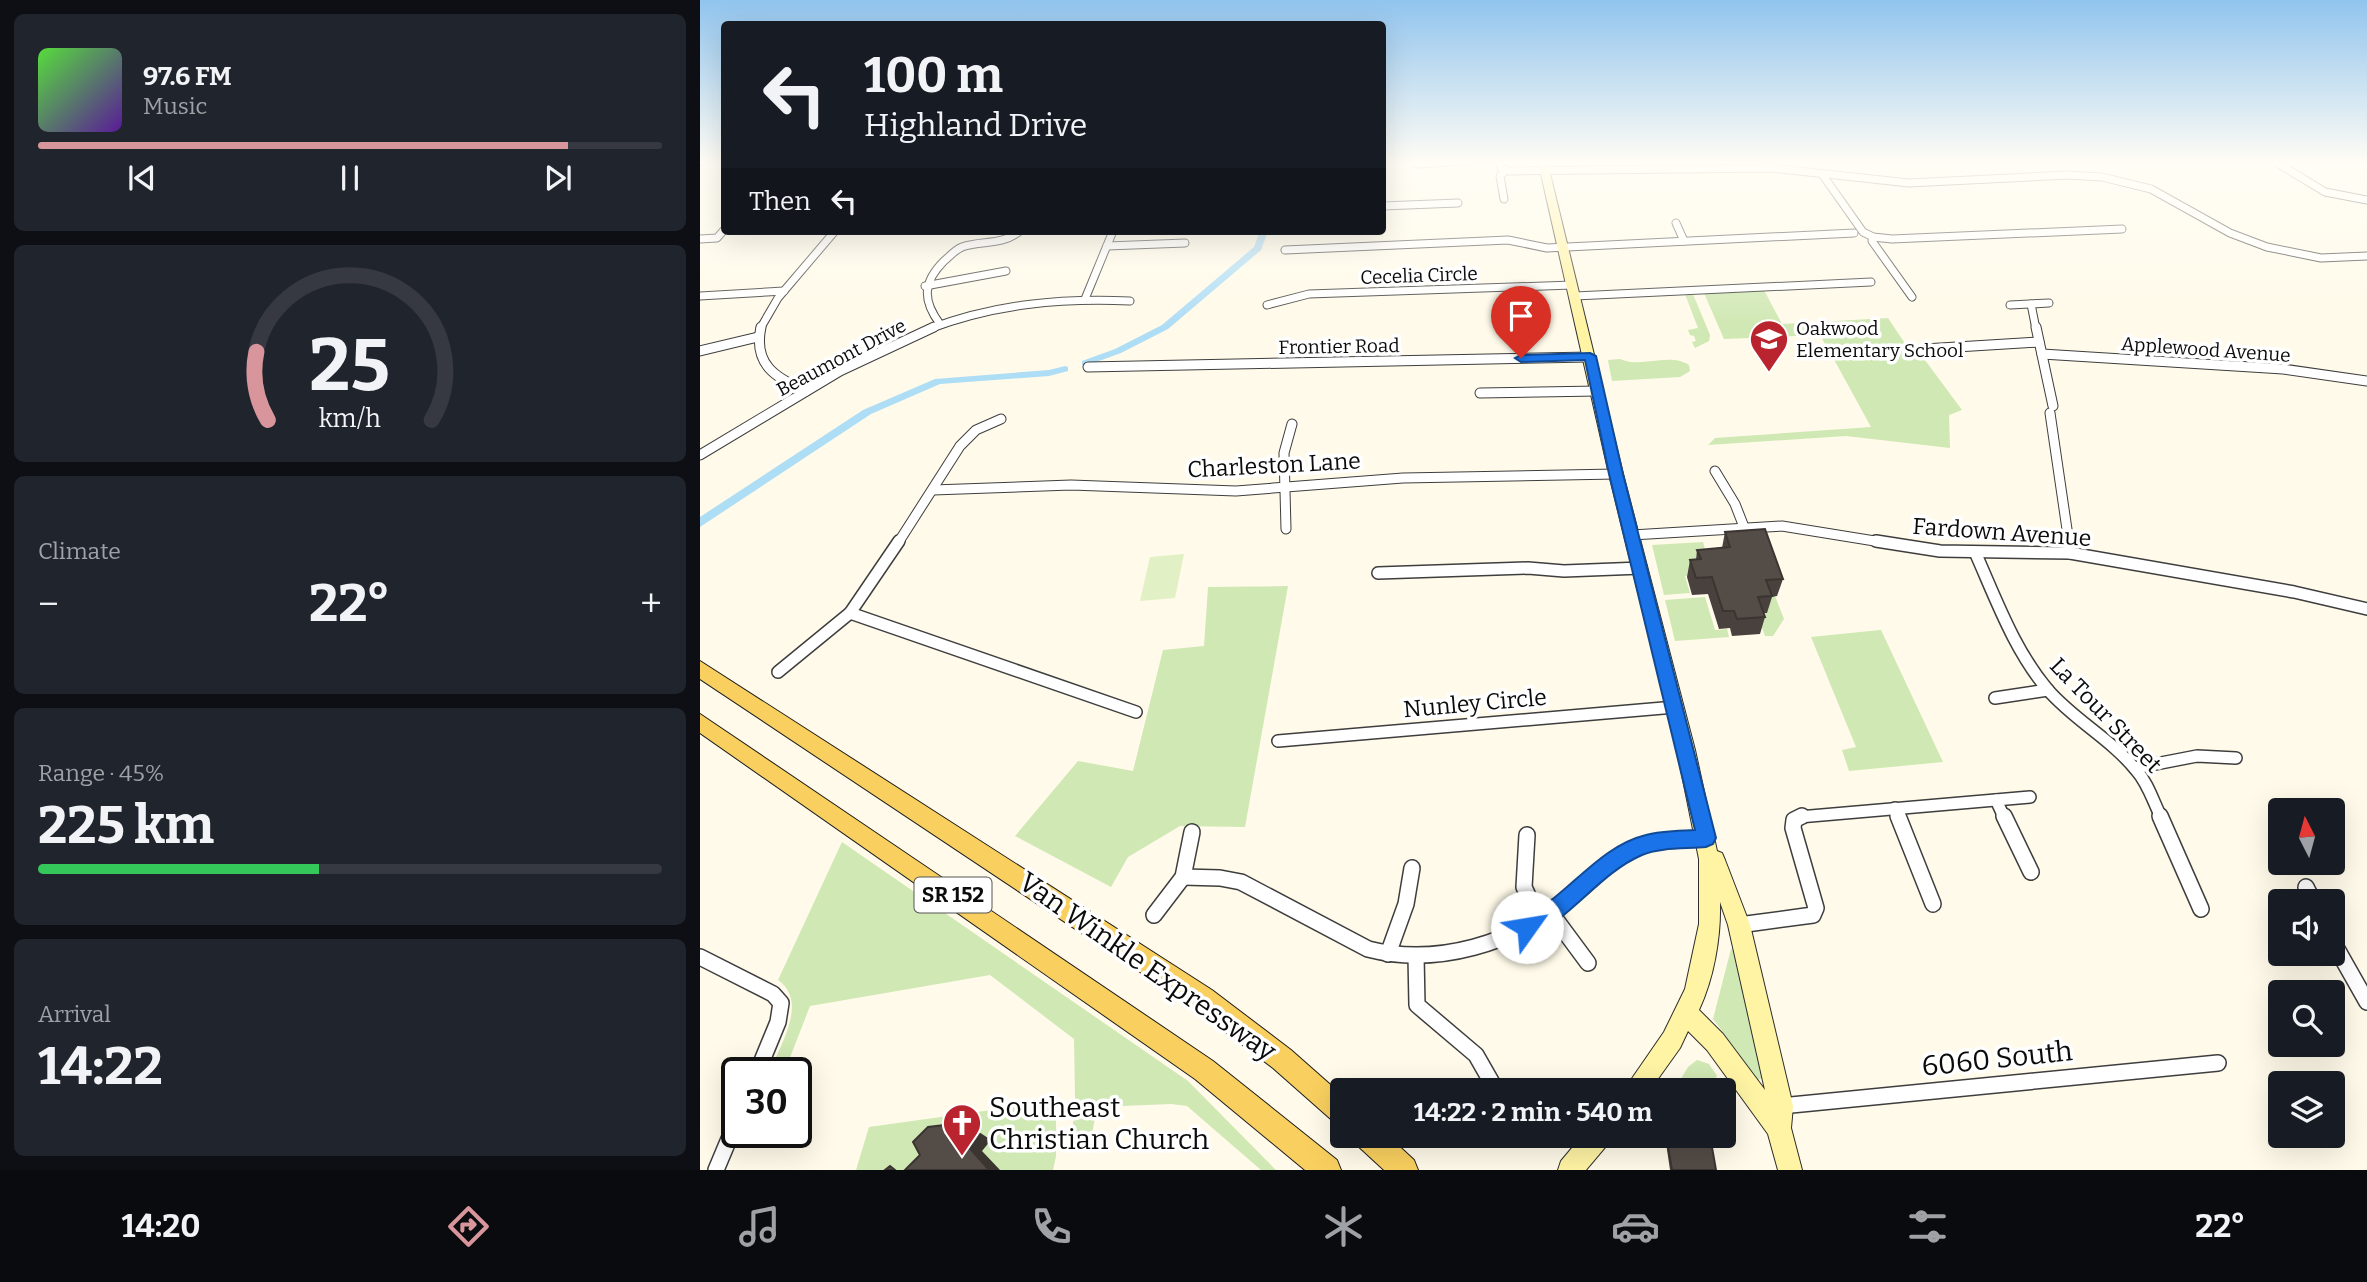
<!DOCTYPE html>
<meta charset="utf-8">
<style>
:root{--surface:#171b24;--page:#20242c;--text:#f1f3f6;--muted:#9ea1a6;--line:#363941;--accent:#d8969c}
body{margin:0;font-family:Bitter,serif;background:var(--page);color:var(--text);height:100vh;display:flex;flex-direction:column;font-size:26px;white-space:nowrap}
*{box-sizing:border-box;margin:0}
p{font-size:23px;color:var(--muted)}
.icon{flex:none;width:38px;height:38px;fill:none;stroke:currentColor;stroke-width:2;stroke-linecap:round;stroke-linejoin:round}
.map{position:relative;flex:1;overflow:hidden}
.sheet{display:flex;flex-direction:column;gap:14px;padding:14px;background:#0d0f14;width:700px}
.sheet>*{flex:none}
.guide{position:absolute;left:21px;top:21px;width:665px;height:214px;border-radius:7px;box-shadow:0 7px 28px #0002;background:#171b24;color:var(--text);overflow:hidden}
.needle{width:46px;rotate:354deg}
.fabs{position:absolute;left:1568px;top:798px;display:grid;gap:14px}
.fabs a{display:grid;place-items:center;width:77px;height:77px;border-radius:7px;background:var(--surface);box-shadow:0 7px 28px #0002;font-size:35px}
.speed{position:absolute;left:21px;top:1057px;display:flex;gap:14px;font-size:35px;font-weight:700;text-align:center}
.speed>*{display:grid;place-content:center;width:91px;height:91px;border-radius:50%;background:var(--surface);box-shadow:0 7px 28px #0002;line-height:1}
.speed .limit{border:4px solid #111;border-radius:10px;background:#fff;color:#111}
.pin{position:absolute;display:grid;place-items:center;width:60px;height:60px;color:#fff;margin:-72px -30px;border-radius:50% 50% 50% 0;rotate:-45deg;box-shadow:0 0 7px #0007}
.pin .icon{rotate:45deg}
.me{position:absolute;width:77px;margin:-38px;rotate:58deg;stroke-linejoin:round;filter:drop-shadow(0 0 5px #0008)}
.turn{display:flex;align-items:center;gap:24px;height:147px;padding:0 28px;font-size:32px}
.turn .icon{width:91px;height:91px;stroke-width:2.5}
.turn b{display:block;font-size:49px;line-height:60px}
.then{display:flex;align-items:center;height:66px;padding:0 28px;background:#0003;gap:14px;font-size:26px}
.big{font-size:52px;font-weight:700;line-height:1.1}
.sheet .tile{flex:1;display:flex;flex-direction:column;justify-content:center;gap:10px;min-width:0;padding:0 24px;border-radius:10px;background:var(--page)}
.sheet .dial{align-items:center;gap:0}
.dial svg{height:182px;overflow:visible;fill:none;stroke:var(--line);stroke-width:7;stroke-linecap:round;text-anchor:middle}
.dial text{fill:var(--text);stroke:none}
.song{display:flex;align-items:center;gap:21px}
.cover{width:84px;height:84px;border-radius:10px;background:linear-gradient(135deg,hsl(110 70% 55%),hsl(270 70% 35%))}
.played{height:7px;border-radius:4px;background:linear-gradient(90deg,var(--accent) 85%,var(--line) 85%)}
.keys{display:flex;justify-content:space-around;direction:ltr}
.heat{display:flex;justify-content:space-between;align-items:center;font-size:38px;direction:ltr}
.charge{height:10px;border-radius:5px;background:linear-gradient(90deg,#34c759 45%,var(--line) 0)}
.trip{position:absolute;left:630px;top:1078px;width:406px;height:70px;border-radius:7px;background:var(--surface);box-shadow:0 7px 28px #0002;font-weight:700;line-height:70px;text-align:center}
.dock{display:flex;height:112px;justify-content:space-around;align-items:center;background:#090b0e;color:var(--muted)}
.dock .icon{width:49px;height:49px}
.dock .current{color:var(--accent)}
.dock b{font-size:32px;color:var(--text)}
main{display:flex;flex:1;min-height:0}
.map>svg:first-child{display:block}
</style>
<main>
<section class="sheet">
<div class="tile">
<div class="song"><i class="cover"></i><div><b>97.6 FM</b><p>Music</p></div></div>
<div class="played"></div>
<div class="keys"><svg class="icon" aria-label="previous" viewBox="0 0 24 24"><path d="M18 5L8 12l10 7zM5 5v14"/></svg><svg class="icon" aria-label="pause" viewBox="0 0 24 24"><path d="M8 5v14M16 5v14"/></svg><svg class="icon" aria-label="next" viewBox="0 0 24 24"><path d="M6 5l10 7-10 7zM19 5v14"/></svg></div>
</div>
<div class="tile dial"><svg viewBox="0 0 100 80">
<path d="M14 69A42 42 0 1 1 86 69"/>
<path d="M14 69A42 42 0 0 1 9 39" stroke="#d8969c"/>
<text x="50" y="56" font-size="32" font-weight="700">25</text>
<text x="50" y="72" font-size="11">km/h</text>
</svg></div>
<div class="tile"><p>Climate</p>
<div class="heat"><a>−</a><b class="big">22°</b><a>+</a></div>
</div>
<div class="tile"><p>Range · 45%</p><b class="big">225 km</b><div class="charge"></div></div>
<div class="tile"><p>Arrival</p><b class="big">14:22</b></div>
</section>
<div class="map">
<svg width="1667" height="1170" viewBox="0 0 1667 1170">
<rect width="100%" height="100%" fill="#fffae9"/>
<g fill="#d0e8b4">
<polygon points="1064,290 1082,324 1188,318 1208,348 1130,353 1120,335 1024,339 1004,293"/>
<polygon points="985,294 993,294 1010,335 1009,341 995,348 992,342 996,341 994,336 990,335 988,330 998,328"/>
<polygon points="1216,348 1262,410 1249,415 1250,448 1146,436 1008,445 1015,438 1171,427 1131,354"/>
<path d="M920 359C941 369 968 352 989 365L990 371 980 377 912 381 908 360Z"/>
<polygon points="1003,542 1009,563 995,575 985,576 990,593 964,595 952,545"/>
<polygon points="588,586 545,827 480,826 428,857 411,887 315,836 378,761 433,771 463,650 504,646 508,587"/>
<polygon points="1075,596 1084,619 1073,636 1065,636 1057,614 1061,598"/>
<polygon points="1005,597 1015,630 1027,629 1029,637 975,641 965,600"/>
<polygon points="1180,630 1181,630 1243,762 1149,771 1142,750 1156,747 1111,637"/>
<path d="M142 842 488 1081 576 1170H561L487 1106 471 1104 397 1107 392 1134 372 1136 375 1098 374 1039 290 975 110 1006 84 1073H69C80 1045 109 1002 78 980Z"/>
<polygon points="1031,949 1035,950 1066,1077 1058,1080 1013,1019"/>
<polygon points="997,1060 1009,1064 1017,1076 1008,1090 975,1089 988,1067"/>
<polygon points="356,1101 356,1156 353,1170 156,1170 169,1127"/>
</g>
<polygon fill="#e2f0c5" points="484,554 475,598 440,601 450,557"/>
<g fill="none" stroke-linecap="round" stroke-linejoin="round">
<g fill="#aeddf6" fill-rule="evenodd">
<polygon points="560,231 568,231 561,250 468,329 421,353 388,365 382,365 382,361 415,349 462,325 554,247"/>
<polygon points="365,366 368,367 368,371 349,376 240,384 171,414 0,527 0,517 163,410 235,379 349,370"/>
</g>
<g stroke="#3e3e3e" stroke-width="9">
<g id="street-far3">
<polyline points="799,161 801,168 808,171 1072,168 1209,183 1368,175 1402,177 1451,189 1530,233 1567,247 1621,258 1667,256"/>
<polyline points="1574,161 1625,192 1667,200"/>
<polyline points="716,164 767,161"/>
<polyline points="1122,174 1163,232 1173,237 1192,239 1422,229"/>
<polyline points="804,199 800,176 806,170"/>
<polyline points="682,206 758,203"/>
<polyline points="976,223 984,241"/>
<polyline points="1173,237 1172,241 1212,297"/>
<polyline points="0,239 17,238 24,230"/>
<polyline points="407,246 485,243"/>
<polyline points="585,250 808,240 847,248 1154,233"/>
<polyline points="225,286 306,271"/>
<polyline points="0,296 84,291"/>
<polyline points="875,296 1171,282"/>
<polyline points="385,299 413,231"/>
<polyline points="1331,304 1336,329"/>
<polyline points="567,305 609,294 872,285"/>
<polyline points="1310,305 1349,303"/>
<path d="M240 324C222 300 223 282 244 261 250 256 255 250 262 247 283 240 301 246 320 231"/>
<polyline points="60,329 78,298 135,231"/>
<path d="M229 329C295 304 360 298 430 301"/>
</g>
</g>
<g stroke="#3e3e3e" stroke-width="11">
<g id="street-far2">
<path d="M61 327C53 364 75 378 106 391"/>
<polyline points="1336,327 1353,406"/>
<polyline points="1224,349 1339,342"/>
<polyline points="0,351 58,337"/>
<polyline points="1342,354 1583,369 1667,381"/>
<polyline points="388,367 890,357"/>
<polyline points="780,393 898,391"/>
<polyline points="1350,413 1369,543"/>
<polyline points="0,455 140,371 234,327"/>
<polyline points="1015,471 1035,504 1044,527"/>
<polyline points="233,490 371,485 536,491 703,478 916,474"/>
<polyline points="586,529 584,453 592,424"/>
<polyline points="932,535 1082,526 1187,543"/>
<polyline points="198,543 260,446 276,430 301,419"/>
</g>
</g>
<g stroke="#3e3e3e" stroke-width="14">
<g id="street-far1">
<polyline points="1176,541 1240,551 1370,553 1594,592 1667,609"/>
<polyline points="1368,541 1370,553"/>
<path d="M1275 552C1296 599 1314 650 1348 690 1374 720 1411 739 1436 770 1448 783 1453 801 1461 817"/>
<polyline points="678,573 828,568 864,571 941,568"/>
<polyline points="150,613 436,712"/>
<polyline points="78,672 150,613 199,541"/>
<polyline points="1295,698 1348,690"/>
<polyline points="578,741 975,707"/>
<polyline points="1435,768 1497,756 1536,758"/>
<polyline points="1296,800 1304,817"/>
<polyline points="1195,808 1199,817"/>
<polyline points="1099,817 1330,797"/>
</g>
</g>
<g stroke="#3e3e3e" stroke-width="18">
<g id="street">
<polyline points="1198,816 1233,904"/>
<polyline points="1304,816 1331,872"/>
<polyline points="1460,816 1501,909"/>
<polyline points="827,835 824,887 839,920"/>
<path d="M483 877 520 878 541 882 668 949C737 967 814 943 869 899 890 883 907 861 932 849 955 839 981 840 1006 838"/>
<polyline points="1606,887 1613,901"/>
<polyline points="851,913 888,963"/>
<polyline points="454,915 483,877 492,832"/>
<polyline points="1039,925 1113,915 1116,908 1093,828 1094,820 1102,816"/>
<polyline points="1633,942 1667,1002"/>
<polyline points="688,954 706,904 712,868"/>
<polyline points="716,956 717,1005 776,1055 796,1090"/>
<polyline points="0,957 73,994 81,1003 78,1022 57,1073"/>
<polyline points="1081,1106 1518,1063"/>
<polyline points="16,1170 37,1120"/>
</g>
</g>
<g stroke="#2d2d2d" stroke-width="2">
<g id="secondary">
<polygon points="0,161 10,161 0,165"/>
<path d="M838 161H847L923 474 995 750 1017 851 1022 853 1025 860 1050 925 1093 1106 1091 1128 1102 1170H1078L1068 1134 1007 1050 988 1031 980 1048 950 1090H924L964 1032 985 989 999 924V859L977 750 909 474ZM1020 902 1028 925 1065 1090 1023 1034 999 1010C1014 978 1021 937 1020 902Z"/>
<polygon points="882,1136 910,1136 907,1145 886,1170 858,1170 861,1161"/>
</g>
</g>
<g stroke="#1c1c1c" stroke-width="2">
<g id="primary">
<polygon points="0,661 512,990 591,1050 642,1095 642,1125 633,1121 573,1068 494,1008 0,679"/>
<polygon points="0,714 513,1061 637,1160 641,1170 605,1170 495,1079 0,733"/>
<polygon points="655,1136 688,1136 714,1160 718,1170 684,1170 658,1146"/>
</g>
</g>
<use href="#street-far3" stroke="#fff" stroke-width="7"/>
<use href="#street-far2" stroke="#fff" stroke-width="9"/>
<use href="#street-far1" stroke="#fff" stroke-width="11"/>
<use href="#street" stroke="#fff" stroke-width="15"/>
<use href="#secondary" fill="#fff3a4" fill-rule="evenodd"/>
<use href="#primary" fill="#f9d05f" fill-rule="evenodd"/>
</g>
<g fill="#48413d">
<polygon points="1025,532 1083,579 1077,596 1072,597 1067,613 1064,613 1065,617 1060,634 1032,636 1030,628 1019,629 1008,594 992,595 987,577 990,560 996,560 997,550 1022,548"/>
<polygon points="965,1136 1010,1136 1016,1170 970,1170"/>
</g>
<polygon fill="#3b3532" points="261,1123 279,1132 291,1140 282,1151 300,1170 289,1170 264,1142"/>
<g fill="#544c47" stroke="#3b3532" stroke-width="2">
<polygon points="1065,529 1083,579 1066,580 1072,596 1058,597 1065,617 1037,619 1034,611 1023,611 1012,577 996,578 990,560 1001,559 997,550 1030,547 1025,532"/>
<polygon points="261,1123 273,1131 264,1142 289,1170 205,1170 220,1155 213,1142 228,1127"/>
<polygon points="966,1136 1010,1136 1016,1170 972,1170"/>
<polygon points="190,1166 195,1170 185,1170"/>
</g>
<linearGradient id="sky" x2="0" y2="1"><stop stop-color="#91c4ee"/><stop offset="0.5" stop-color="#fffdf5"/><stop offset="1" stop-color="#fffdf5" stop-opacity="0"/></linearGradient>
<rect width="1667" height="325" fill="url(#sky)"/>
<path fill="#1a73e8" stroke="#114b97" stroke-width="2" d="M890 353 896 356 923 474 1016 838 1013 844 1006 847C987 849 960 847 942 855 898 874 872 919 827 938L819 935 816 927C822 913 841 908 854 898 883 875 909 844 946 835 961 831 979 831 995 830L909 474 885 360 821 362 815 358 821 355Z"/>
<defs>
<g id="school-pin" transform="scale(2.0125)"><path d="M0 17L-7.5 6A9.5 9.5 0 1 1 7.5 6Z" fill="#ba242e" stroke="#fff"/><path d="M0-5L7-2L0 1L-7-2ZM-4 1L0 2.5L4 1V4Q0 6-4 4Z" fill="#fff"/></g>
<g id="church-pin" transform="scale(2.0125)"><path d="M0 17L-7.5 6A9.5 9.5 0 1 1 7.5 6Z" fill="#ba242e" stroke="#fff"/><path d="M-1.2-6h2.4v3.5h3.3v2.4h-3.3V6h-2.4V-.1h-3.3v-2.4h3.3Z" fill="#fff"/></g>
</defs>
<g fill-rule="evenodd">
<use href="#school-pin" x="1069" y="339"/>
<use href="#church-pin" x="262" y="1123"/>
</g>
<g text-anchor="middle" stroke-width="7" stroke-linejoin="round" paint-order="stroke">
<g font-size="19" fill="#0b0b0b" stroke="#fff">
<text transform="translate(719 275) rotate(-2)" y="7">Cecelia Circle</text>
<text transform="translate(639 346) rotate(-1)" y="7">Frontier Road</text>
<text transform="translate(1506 349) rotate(4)" y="7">Applewood Avenue</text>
<text transform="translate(141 357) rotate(-28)" y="7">Beaumont Drive</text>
</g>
<g font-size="19" fill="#0b0b0b" stroke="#fff" text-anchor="start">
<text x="1096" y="335">Oakwood<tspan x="1096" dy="22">Elementary School</tspan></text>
</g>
<rect fill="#fff" stroke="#545454" stroke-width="2" x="214.5" y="877.5" width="77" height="35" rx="5"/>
<g font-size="21" font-weight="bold" fill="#0b0b0b">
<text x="253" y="902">SR 152</text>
</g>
<g font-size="23" fill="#0b0b0b" stroke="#fff">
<text transform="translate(574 465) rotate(-3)" y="8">Charleston Lane</text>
<text transform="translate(1302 532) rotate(4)" y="8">Fardown Avenue</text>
<text transform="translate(775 703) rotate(-5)" y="8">Nunley Circle</text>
<text transform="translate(1406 715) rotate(46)" y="8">La Tour Street</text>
</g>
<g font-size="28" fill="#0b0b0b" stroke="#fff">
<text transform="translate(448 966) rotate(35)" y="10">Van Winkle Expressway</text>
<text transform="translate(1297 1058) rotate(-6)" y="10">6060 South</text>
</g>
<g font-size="28" fill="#0b0b0b" stroke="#fff" text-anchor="start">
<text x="289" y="1117">Southeast<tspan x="289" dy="32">Christian Church</tspan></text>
</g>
</g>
</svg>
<div class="fabs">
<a><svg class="needle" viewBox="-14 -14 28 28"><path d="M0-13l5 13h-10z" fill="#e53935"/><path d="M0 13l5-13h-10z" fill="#9ea1a6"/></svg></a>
<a><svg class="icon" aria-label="sound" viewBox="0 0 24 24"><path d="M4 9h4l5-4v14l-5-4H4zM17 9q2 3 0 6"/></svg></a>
<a><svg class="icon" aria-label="search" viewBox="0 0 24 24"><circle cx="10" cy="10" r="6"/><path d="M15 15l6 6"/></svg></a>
<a><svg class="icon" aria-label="layers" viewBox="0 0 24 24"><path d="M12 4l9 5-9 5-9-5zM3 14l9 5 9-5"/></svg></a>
</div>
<div class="speed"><div class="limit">30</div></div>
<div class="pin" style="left:821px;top:358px;background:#d93025"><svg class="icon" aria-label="arrive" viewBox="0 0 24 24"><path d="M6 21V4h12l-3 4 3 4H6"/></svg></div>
<svg class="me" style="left:827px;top:927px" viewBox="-20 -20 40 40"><circle r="19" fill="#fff"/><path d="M0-13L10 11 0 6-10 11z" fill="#1a73e8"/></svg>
<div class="trip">14:22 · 2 min · 540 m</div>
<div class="guide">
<div class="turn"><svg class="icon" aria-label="left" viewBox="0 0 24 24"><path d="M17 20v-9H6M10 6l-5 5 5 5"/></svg><div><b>100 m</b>Highland Drive</div></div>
<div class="then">Then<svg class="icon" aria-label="left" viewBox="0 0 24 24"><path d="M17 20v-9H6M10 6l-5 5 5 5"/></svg></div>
</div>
</div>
</main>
<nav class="dock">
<b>14:20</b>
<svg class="icon current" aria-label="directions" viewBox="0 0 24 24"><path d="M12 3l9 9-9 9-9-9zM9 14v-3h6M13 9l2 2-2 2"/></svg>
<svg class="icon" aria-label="music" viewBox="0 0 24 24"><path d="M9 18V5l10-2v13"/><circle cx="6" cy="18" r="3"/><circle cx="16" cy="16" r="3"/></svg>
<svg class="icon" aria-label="phone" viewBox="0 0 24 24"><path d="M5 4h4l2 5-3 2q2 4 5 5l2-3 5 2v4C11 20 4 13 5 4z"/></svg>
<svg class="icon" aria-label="climate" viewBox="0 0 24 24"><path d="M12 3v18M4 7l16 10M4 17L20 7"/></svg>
<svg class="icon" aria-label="car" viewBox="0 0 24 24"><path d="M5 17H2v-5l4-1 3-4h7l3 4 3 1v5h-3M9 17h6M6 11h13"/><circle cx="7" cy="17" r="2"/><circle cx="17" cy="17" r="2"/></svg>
<svg class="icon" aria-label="filters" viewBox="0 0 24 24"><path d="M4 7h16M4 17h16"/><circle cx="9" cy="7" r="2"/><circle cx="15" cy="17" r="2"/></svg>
<b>22°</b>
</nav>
